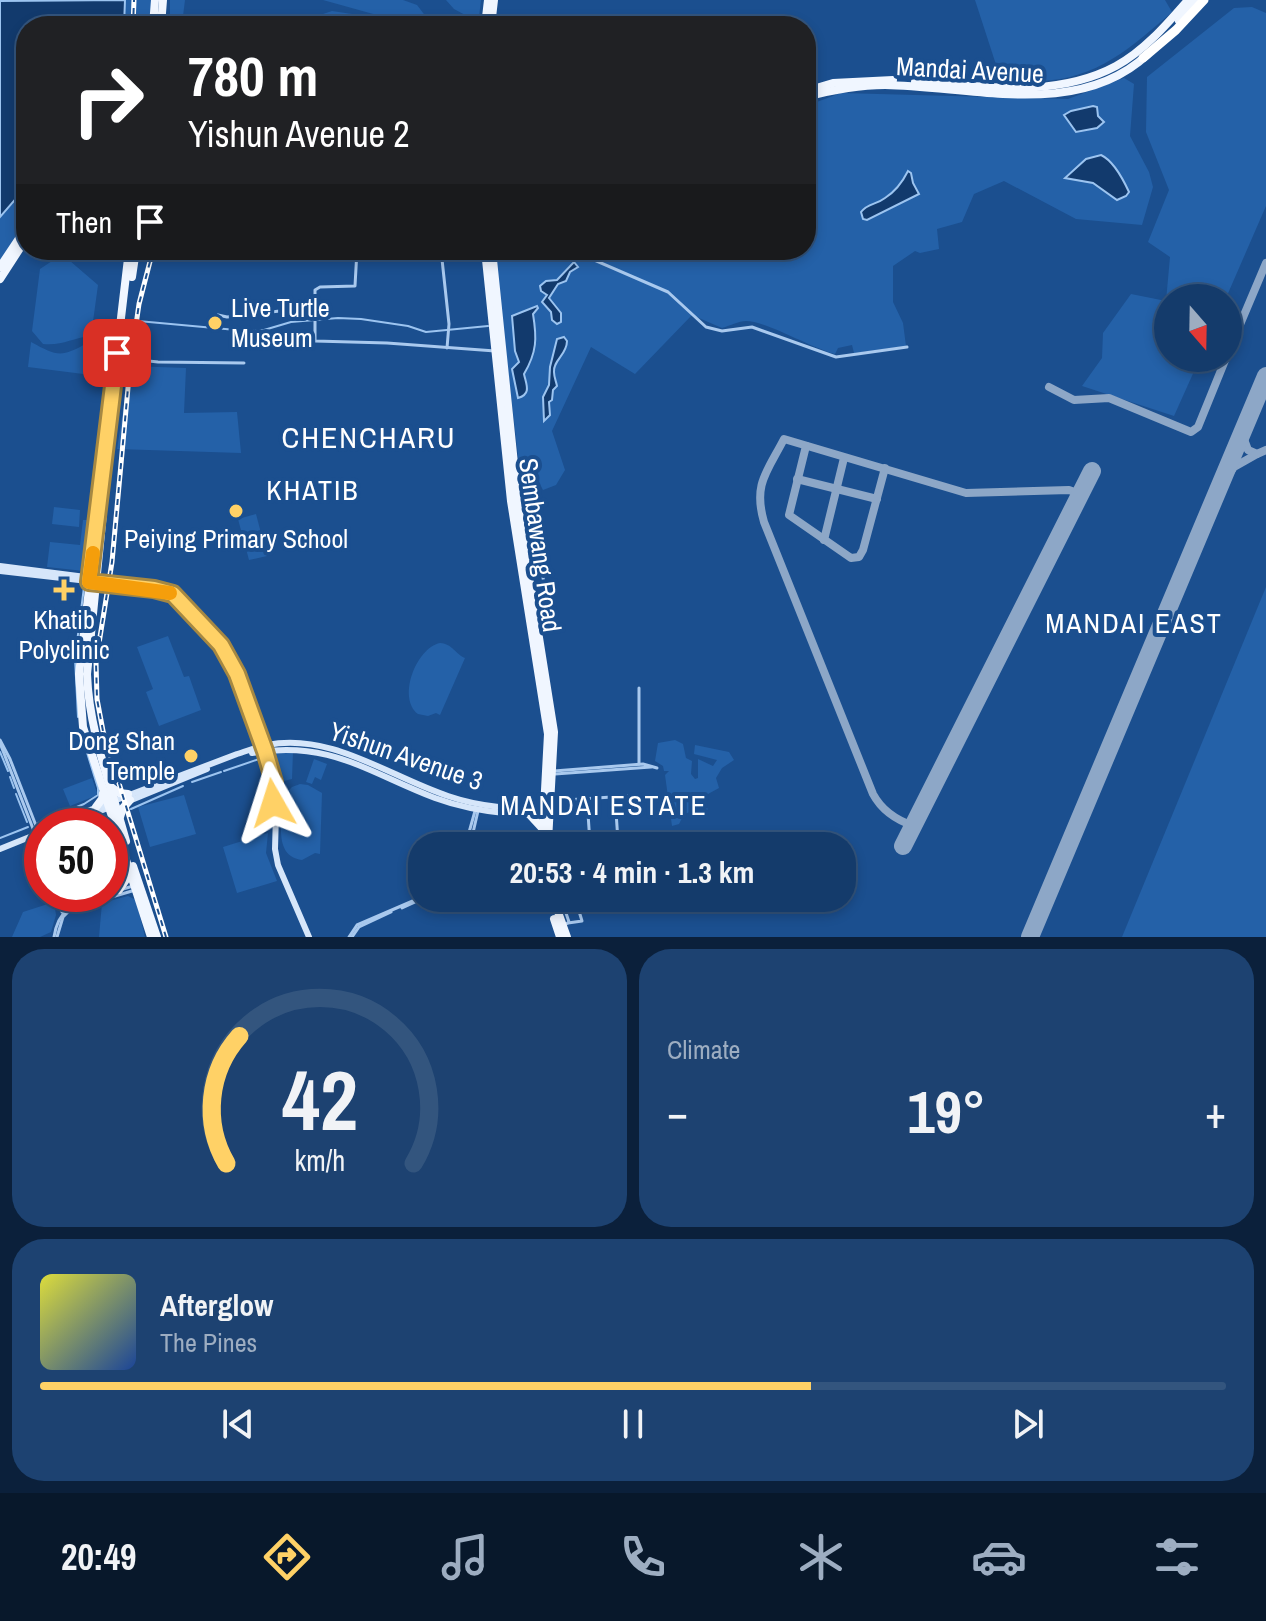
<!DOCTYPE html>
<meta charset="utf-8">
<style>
:root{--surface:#143b6b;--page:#1d4271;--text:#f1f3f6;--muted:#9dadc1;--line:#33557e;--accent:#ffd166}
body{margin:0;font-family:"Archivo Narrow",sans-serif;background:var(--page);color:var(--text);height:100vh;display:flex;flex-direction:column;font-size:30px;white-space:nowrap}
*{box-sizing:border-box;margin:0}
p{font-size:26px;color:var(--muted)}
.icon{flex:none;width:44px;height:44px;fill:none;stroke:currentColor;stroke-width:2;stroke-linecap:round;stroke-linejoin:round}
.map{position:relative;height:937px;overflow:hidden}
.panel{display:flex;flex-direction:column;gap:12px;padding:12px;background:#0b203b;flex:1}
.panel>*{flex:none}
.top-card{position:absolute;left:16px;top:16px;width:800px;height:244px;border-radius:32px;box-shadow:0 4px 12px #0003,0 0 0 2px var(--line);background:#202124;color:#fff;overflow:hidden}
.needle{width:52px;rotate:160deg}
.tools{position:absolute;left:1154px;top:284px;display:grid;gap:16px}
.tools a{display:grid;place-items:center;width:88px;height:88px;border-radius:50%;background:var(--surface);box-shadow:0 4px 12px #0003,0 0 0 2px var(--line);font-size:40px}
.speed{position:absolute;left:24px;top:808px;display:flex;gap:16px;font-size:40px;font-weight:700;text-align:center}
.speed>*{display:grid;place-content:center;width:104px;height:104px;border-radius:50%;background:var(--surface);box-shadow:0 4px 12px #0003,0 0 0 2px var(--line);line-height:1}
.speed .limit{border:12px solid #d22;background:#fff;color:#111}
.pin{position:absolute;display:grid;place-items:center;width:68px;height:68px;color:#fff;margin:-34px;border-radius:16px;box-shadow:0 4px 12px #0006}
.me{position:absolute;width:88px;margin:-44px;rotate:354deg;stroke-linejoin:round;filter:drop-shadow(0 0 6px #0008)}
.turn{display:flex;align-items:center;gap:28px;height:168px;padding:0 40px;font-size:36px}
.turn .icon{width:104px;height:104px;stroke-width:2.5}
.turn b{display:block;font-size:56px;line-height:68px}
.then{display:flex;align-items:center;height:76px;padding:0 40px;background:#0003;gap:16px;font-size:30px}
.big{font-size:60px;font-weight:700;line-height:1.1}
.panel .widget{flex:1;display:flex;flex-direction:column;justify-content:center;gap:12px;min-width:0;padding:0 28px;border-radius:32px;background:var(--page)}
.panel .dial{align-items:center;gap:0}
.dial svg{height:208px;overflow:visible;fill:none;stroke:var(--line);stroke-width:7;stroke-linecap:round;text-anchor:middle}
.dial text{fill:var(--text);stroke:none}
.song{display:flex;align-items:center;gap:24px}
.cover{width:96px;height:96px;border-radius:12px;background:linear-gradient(135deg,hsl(60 70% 55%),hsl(220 70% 35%))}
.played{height:8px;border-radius:4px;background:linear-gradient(90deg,var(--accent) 65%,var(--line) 65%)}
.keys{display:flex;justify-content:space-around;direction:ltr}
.heat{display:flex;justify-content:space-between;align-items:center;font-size:44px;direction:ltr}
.panel .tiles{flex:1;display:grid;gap:12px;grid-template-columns:1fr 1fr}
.widget:last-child{grid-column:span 2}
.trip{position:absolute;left:408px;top:832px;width:448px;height:80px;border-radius:32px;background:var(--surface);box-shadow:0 4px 12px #0003,0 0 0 2px var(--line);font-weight:700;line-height:80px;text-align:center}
.tabs{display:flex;height:128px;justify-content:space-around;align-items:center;background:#08182b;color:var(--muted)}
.tabs .icon{width:56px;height:56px}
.tabs .on{color:var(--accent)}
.tabs b{font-size:36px;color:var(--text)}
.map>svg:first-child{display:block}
</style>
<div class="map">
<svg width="1266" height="937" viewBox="0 0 1266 937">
<rect width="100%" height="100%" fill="#1b4f8f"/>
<g fill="#2461a8">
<polygon points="125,0 152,0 150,26 124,26"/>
<polygon points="170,0 185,0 183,16 177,17 179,26 170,26"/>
<polygon points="323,0 403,0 417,5 433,26 407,26 402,22"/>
<polygon points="446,0 481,0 478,26 469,26 467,16 454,9"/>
<path d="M975 0H1165L1172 12C1114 63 1082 88 1001 80Z"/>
<polygon points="1252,7 1266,13 1266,206 1226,298 1168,298 1168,358 1200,358 1174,416 1082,386 1102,358 1103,333 1131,294 1166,301 1170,257 1148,242 1169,190 1146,132 1147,77 1234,8"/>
<polygon points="332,11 352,14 360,26 296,26 311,18"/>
<path d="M1124 78 1134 84 1130 136 1149 172 1153 187 1142 225 1076 219 1004 181 974 194 962 222 937 229 939 249 920 253 915 251 893 266V302L903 323 906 346 854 353 852 345 838 348 835 354C811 348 766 321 746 321 739 321 729 326 722 328L692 315 635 374 591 347 552 431 565 470 556 485 543 490 540 484 522 490 494 250H806V106L841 93 1068 99Z"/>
<polygon points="26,187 26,226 0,263 0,217"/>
<path d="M55 259 70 261 98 285 91 336C72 338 62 346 43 344L32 331 40 269Z"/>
<path d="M31 342C57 356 61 358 87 343L92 344 90 356 109 359 107 377 28 367Z"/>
<polygon points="130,366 186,368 184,413 237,412 241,453 117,449"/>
<polygon points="54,507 80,510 79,527 52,524"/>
<polygon points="256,514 267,556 249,560 238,519"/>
<polygon points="83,520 90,520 84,571 47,567 50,542 80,545"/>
<polygon points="1266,587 1266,937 1122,937"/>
<polygon points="168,636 184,677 189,676 201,710 159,726 146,692 153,689 137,647"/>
<path d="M440 643C453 644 455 654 465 658L440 715 436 713 428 716 418 714C397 698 416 648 440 643Z"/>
<polygon points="675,740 683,744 686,758 692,761 691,774 695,779 698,778 698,759 713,766 717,760 694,754 695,745 729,752 734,760 722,768 716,778 719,788 697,800 708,809 698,819 693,811 684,814 679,824 672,826 665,775 669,771 664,771 663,766 655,761 658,743"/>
<polygon points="293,751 292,779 280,782 272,752"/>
<polygon points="314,759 327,764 321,780 315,777 312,784 306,782"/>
<polygon points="92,778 97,793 95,796 70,806 63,789"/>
<path d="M300 784 308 785 322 793 320 854 315 853 302 860C272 856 283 818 283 796L292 787Z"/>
<polygon points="184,795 196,834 150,847 138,807"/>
<polygon points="268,833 266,853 277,881 237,893 223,847"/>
<polygon points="128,896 136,900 145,937 99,937 102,903"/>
<polygon points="54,902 56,915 51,932 40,937 12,937 23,912"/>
</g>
<g fill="#123a6d" stroke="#9cc4f0" stroke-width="2">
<polygon points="125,0 124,26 26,26 26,187 0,217 0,1"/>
<polygon points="1093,106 1097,107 1098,116 1104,122 1097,128 1076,132 1064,115 1071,111"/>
<path d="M1101 155C1114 161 1123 179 1129 192L1126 196 1117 200 1093 183 1065 178 1086 159Z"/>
<path d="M908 171 911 173 913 183 919 194 867 220 863 219 861 212C868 203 876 205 885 198 896 191 902 183 908 171Z"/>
<polygon points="574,262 578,267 570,272 566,281 558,284 549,298 561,313 561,322 557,324 552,320 551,312 542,302 547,295 541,291 540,286 546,281 557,280"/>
<path d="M537 306 538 308 533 314C537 338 537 352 524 374 526 384 532 394 518 398L512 369 519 362 515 351 512 316Z"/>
<path d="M564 337 567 341C567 355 553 360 554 372 554 377 556 381 557 386L553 390 552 400 549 402 550 415 544 421 543 397 549 385 550 367 557 339Z"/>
</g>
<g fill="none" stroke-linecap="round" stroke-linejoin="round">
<g stroke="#9cc4f0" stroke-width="2">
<polyline points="138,321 247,331 264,330 291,322 338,318 361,319 408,326 426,332 488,326"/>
<polyline points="85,573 106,383"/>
<polyline points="211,640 233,675"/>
<polyline points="235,678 257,742"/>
<polyline points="78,717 75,658 84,587"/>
<polyline points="0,752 8,771"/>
<polyline points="224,771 262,758"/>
<polyline points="10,777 14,788"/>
<polyline points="192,782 221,772"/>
<polyline points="16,794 27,822"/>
<polyline points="131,809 183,786"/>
<polyline points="38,823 84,804 98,795 98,788 85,746"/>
<polyline points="0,838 28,827"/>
<polyline points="581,846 592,845"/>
</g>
<g stroke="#8da7c7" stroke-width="8">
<polyline points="1228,353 1266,263"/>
<polyline points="1049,387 1074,400 1109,398 1191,432 1198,427 1226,358"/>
<polyline points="1242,434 1248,450 1257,454 1266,450"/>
<polyline points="806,446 789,515 851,558 859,557 863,550 885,468"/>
<polyline points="797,479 877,499"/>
<polyline points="1219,488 1234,467 1257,454"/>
<polyline points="824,540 844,458"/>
<path d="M914 826C896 820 882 811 873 794L764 522C753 484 767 472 784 439L966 493 1069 490 1080 494"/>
</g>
<g stroke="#8da7c7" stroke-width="18">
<polyline points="903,846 1092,471"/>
<polyline points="1030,937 1266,376"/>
</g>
<g stroke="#a9c9ee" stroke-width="3">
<polyline points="357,250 355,286 320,287 315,290 315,341 387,343 495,351"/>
<polyline points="441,250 449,324 447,348"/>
<polyline points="571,250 668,292 706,327 722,331 752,327 836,357 907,347"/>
<polyline points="218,315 227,317 314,307"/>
<polyline points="130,359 158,362 244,363"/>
<polyline points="529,568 537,569 543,577 546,603 537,616"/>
<polyline points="639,688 639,764"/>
<polyline points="0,740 10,759 42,841"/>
<polyline points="0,743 42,852"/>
<polyline points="554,771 643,764 657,768"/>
<polyline points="555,774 651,767"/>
<polyline points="615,797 618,841"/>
<polyline points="587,799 590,843"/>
<polyline points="551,801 627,796"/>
<polyline points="470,846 468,836 475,811"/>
<polyline points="474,846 472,837 478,811"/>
<polyline points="110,893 133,886"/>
<polyline points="55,894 62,912"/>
<polyline points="58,894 63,910"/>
<polyline points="561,898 569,922 566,924"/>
<polyline points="586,898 588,907 593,910 637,907 645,902 645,898"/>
<polyline points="402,908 424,898"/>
<polyline points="568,923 582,921 575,898"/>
<path d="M54 937C59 904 79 903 107 894"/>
<polyline points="57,937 63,917 71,909 132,891"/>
<polyline points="349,937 357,925 422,897"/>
<polyline points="352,937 359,927 391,912"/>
</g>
<g stroke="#d6e6fa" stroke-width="6">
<polyline points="0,566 171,588 180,593 220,636 241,673 270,750 277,778 275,849 278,865 309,937"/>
<polyline points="0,571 114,584"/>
<path d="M161 590C186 596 223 644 234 667"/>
<polyline points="253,719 270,769"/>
<path d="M252 753C330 740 367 772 435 798 470 811 509 815 545 815"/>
<polyline points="129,801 207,769"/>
<polyline points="72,821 111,807"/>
<path d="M48 826 237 754C247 751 257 747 267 745 331 732 390 777 448 796 480 807 513 809 546 809"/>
<polyline points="0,849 42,832"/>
</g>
<g stroke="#f0f6ff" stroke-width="8">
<polyline points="1179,21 1197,0"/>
<polyline points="153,26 155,0"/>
<polyline points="161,26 163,0"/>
<polyline points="485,26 488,0"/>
<polyline points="491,26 494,0"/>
<path d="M915 82C981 86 1055 99 1116 66 1144 51 1167 24 1188 0"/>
<polyline points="806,91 833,83 893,80"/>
<path d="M806 97C832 90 858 85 885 85 970 86 1078 120 1148 54"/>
<polyline points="129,250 79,674 83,727 151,937"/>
<polyline points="485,250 511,501 548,734 542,846"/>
<polyline points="492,250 519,512 554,732 548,841"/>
<polyline points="0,267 26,228"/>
<polyline points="132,277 136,250"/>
<polyline points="0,279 26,239"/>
<path d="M103 513 87 674C89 732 111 785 126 841"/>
<polyline points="111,787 119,793 128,794"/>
<polyline points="96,807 102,799 103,793"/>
<polyline points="530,815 542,828"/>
<polyline points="120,817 123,808 130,800"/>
<polyline points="133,866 157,937"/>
<polyline points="119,890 130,874"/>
<polyline points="553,898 567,937"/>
<polyline points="554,919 560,937"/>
</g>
<polyline stroke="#fff" stroke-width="9" points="1143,58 1176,30 1204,0"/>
<g stroke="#fff" stroke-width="5">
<g id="rail">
<polyline points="133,26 134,0"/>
<polyline points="153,250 139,304 130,366 112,562 96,662 97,699 103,731 166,937"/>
</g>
</g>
<use href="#rail" stroke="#1b4f8f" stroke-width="2" stroke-dasharray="6" stroke-linecap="butt"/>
</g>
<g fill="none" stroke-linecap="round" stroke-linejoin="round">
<g stroke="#a68842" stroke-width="20">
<polyline id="route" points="117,353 89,582 154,589 173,594 221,645 237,674 265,751 274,782 273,803"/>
</g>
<use href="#route" stroke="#ffd166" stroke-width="14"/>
<polyline stroke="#f59e0b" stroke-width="14" points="93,553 89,582 170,593"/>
</g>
<g fill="#ffd166" stroke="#1b4f8f" stroke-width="3">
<circle cx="215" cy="323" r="8"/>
<circle cx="236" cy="511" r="8"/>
<path d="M60 578h8v8h8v8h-8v8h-8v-8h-8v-8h8z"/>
<circle cx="191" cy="756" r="8"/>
</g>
<g text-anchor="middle" stroke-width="8" stroke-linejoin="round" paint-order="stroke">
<g font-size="26" fill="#fff" stroke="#1b4f8f">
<text transform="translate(970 70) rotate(3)" y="9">Mandai Avenue</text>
<text transform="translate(540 545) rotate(82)" y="9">Sembawang Road</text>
<text transform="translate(406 756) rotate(19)" y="9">Yishun Avenue 3</text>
</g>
<g font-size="26" fill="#fff" stroke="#1b4f8f">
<text x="231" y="317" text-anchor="start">Live Turtle<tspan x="231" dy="30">Museum</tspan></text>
<text x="236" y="548">Peiying Primary School</text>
<text x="64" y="629">Khatib<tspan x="64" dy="30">Polyclinic</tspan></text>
<text x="175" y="750" text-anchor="end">Dong Shan<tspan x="175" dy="30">Temple</tspan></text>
</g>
<g font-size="28" letter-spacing="2" fill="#fff" stroke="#1b4f8f">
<text x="313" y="500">KHATIB</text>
<text x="1134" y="633">MANDAI EAST</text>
<text x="604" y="815">MANDAI ESTATE</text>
</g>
<g font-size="30" letter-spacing="2" fill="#fff" stroke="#1b4f8f">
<text x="369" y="448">CHENCHARU</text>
</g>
</g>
</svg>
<div class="tools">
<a><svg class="needle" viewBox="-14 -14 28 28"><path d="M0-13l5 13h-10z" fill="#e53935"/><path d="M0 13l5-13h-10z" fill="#9dadc1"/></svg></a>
</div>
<div class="speed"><div class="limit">50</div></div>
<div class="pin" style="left:117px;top:353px;background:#d93025"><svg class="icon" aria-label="arrive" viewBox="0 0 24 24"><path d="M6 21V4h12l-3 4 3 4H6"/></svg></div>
<svg class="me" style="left:273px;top:803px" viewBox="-20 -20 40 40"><path d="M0-17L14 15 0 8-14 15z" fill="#ffd166" stroke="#fff" stroke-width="4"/></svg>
<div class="trip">20:53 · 4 min · 1.3 km</div>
<div class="top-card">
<div class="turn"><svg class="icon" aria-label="right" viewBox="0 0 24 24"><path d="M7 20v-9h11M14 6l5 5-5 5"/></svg><div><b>780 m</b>Yishun Avenue 2</div></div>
<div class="then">Then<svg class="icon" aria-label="arrive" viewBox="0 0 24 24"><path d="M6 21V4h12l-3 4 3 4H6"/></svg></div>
</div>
</div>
<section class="panel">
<div class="tiles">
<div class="widget dial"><svg viewBox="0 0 100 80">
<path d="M14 69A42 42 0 1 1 86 69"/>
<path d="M14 69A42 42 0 0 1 19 20" stroke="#ffd166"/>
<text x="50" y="56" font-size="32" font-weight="700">42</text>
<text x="50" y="72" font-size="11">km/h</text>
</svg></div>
<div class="widget"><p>Climate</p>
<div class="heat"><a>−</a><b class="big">19°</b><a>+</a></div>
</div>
<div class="widget">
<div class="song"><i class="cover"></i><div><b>Afterglow</b><p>The Pines</p></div></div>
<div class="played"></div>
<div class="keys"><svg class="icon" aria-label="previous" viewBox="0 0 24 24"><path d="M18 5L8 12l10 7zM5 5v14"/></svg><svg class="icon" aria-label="pause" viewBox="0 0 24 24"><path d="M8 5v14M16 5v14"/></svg><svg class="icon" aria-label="next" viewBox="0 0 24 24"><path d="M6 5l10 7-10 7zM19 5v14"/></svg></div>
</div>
</div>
</section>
<nav class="tabs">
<b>20:49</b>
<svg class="icon on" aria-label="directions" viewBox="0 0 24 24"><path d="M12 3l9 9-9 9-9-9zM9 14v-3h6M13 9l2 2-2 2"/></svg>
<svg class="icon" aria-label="music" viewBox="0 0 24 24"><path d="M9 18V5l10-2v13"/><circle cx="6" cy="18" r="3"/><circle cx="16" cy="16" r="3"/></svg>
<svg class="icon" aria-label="phone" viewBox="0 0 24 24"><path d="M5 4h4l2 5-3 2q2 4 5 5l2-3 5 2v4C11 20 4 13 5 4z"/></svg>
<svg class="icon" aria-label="climate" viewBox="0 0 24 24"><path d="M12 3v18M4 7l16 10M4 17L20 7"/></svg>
<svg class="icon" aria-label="car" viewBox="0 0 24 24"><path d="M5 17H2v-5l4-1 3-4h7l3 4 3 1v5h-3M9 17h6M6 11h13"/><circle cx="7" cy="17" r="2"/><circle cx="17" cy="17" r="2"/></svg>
<svg class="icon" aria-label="filters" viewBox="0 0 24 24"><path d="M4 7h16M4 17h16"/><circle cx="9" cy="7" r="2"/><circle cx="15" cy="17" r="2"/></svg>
</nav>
